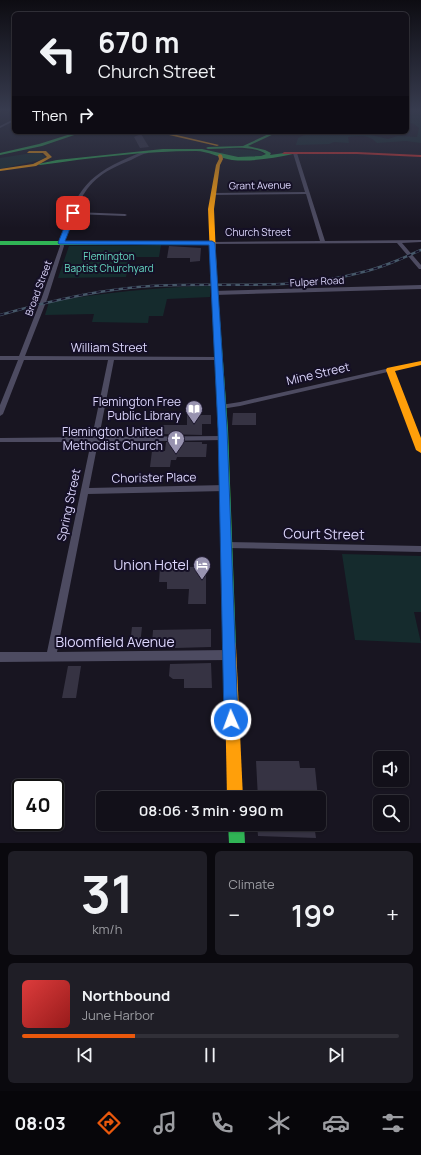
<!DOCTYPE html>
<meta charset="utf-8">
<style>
:root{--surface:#121019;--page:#1f1e26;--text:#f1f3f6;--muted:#9c9da2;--line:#313038;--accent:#ea580c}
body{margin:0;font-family:Manrope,sans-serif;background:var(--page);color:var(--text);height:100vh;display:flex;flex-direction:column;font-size:15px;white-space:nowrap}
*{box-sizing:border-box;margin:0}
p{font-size:13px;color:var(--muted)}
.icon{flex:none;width:22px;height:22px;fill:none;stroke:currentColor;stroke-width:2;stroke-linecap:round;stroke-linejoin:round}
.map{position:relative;height:843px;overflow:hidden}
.panel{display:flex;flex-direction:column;gap:8px;padding:8px;background:#0a090e;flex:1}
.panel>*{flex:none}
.guide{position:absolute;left:12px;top:12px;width:397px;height:122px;border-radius:6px;box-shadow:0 1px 3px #0004,0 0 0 1px var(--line);background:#121019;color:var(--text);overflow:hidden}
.tools{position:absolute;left:373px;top:751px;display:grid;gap:8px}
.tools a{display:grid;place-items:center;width:36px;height:36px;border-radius:6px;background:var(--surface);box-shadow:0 1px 3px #0004,0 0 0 1px var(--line);font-size:20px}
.speed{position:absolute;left:12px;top:779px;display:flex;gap:8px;font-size:20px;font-weight:700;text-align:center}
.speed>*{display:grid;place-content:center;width:52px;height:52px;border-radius:50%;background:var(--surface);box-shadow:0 1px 3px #0004,0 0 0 1px var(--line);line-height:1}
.speed .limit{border:2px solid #111;border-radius:6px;background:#fff;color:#111}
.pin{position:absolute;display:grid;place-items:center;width:34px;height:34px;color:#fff;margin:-17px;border-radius:8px;box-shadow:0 2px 6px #0006}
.me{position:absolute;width:44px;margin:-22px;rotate:358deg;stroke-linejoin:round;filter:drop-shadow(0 0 3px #0008)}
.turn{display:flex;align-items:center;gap:14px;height:84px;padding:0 20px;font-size:18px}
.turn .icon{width:52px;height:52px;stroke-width:2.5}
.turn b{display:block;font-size:28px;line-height:34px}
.then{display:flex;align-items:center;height:38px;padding:0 20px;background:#0003;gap:8px;font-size:15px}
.big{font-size:30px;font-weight:600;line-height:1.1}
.panel .widget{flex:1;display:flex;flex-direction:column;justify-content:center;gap:6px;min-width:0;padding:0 14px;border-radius:6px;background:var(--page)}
.panel .dial{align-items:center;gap:0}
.dial b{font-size:52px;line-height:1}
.song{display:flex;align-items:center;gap:12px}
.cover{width:48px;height:48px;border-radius:6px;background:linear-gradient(135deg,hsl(0 70% 55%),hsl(0 70% 35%))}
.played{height:4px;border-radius:2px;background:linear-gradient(90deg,var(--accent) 30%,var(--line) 30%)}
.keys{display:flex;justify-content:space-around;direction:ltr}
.heat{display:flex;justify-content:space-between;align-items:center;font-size:22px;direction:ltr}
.panel .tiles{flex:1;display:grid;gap:8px;grid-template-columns:1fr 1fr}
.widget:last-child{grid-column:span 2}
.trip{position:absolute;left:96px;top:791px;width:230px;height:40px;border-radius:6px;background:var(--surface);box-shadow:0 1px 3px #0004,0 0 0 1px var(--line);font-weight:600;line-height:40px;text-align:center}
.tabs{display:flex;height:64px;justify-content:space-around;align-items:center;background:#07060a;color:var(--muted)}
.tabs .icon{width:28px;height:28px}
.tabs .on{color:var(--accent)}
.tabs b{font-size:18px;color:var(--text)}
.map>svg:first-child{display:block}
</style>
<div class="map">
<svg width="421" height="843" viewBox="0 0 421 843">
<rect width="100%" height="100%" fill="#181521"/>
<g fill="#152b2d">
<path d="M407 110H421V143L406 141 377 143C368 134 361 136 348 137L349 143 334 142 329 144 296 145 298 138 311 132 367 134 388 139 398 136 417 137 419 128 414 124 407 122Z"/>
<polygon points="230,148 258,151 264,154 260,157 246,158 233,157 221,154 220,152 224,151 222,150"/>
<polygon points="32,153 40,153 46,157 40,160 0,169 0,158"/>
<polygon points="161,245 159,257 130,257 126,277 58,278 69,246"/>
<path d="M210 286V297L167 299 163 316H149L148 323 92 322 94 314 45 315 49 302C104 293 154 287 210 286Z"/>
<polygon points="342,554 421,556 421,612 414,612 421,643 355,640"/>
</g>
<g fill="#363343">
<polygon points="141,134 149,147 140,148 134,137"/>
<polygon points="169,246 201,248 200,261 190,262 190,258 167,258"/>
<polygon points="233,413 256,413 256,425 232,425"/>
<polygon points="187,415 211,415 211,424 202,424 202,435 160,434 161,425 187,425"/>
<polygon points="166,442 202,442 202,444 207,444 206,457 177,457 176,460 171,460 170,467 150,467 152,451 165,451"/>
<polygon points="160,567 206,567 206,604 188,604 189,589 167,589 167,582 159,582"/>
<polygon points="132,627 142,627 140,645 130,645"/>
<polygon points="211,629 211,647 175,648 175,644 152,644 153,630"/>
<polygon points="211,663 212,688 184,688 184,679 173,679 169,676 170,664"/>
<polygon points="68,666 81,666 76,698 62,698"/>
<polygon points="256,761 299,761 300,768 315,768 318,798 258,798"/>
<polygon points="257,824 314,824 316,838 258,836"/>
</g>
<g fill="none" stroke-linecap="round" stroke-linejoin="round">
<g fill="#4d4b61" fill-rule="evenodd">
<polygon points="14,119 14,121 0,128 0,126"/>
<path d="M147 151 148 153C142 154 137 157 131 160 101 172 87 182 75 212L125 214 127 215 125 216 74 214 63 243 64 246 48 297 25 356 220 357 221 358 218 360H114L99 437 223 436 227 438 223 440 98 442 89 488 225 485 228 486 229 488 228 490 225 491 88 494 57 652 229 650 233 652 234 655 233 658 229 660 0 662V652H47L91 442H0V438L92 437 108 360H24L3 414 0 416V405L18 360H0V356H19L42 297 60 246 59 243C74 202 78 181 121 161 130 157 138 153 147 151Z"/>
<polygon points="295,152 297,153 325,241 421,240 421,242 402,243 421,265 421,269 419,269 397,243 209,244 209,242 211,242 320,241 306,194 213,195 211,194 213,193 305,192 293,153"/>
<polygon points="421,285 421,289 214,295 211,293 214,291"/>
<polygon points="390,368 393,370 392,371 240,406 221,409 218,407 221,405 240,402"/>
<polygon points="226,542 421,546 421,552 226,548 223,547 222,545 223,543"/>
</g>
<g fill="#30b455" fill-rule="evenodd">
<polygon points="77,132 83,132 42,146 0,155 0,153 39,144"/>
<path d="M273 132H278L248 146 265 150 271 153 270 155 291 152 293 154C273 158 252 162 232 160 219 158 208 151 196 151 144 151 91 158 40 165L38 164 57 160 163 149H202L238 157 261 156 266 154C249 144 226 149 208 149L206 148 208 147 243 146Z"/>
<polygon points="0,241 211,241 214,243 211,245 0,245"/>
<polygon points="214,278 217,280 228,429 236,646 235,650 230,652 225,650 224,646 218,429 211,280"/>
<polygon points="228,824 244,824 245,843 229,843"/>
</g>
<g fill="#ff9f0a" fill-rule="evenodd">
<polygon points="156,132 164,132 219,145 217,146"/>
<polygon points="29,151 46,151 52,157 36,166 0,171 0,169 33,164 47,157 43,153 27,153"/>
<polygon points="220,154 222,155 223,159 220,165 214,209 217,280 214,282 211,280 208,209 216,165 219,159 218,155"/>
<polygon points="421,361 421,365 395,371 421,438 421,453 416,450 386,370 387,368"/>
<polygon points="230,640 235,642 236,646 243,798 227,798 224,646 225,642"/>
</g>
<polygon fill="#e5322d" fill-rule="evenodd" points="284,152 357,152 421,155 421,157 357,154 282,154"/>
<g stroke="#465869" stroke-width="2.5">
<path id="rail" d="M0 315C49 301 100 289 151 286 219 282 293 291 359 273 381 268 401 259 421 250"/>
</g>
<use href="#rail" stroke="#151026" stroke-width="1.5" stroke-dasharray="4.5" stroke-linecap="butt"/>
</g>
<linearGradient id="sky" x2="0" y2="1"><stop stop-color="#0d0c12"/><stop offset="0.48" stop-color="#373b4e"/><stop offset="1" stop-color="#373b4e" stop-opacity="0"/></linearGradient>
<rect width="421" height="228" fill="url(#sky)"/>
<polygon fill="#1a73e8" stroke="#114b97" points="73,211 76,213 65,241 212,241 215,243 227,429 238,720 236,725 231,727 226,725 224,720 218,429 209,245 59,244 58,243 70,213"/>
<defs>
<g id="library-pin" transform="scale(0.9)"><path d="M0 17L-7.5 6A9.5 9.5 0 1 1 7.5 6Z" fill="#9893b0" stroke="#151026"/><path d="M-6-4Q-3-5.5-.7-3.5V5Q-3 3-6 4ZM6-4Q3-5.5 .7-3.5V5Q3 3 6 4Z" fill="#fff"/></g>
<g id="church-pin" transform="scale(0.9)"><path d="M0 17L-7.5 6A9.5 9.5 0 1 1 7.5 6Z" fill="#9893b0" stroke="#151026"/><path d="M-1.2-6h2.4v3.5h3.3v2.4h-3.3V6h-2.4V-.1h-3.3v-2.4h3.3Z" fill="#fff"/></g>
<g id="hotel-pin" transform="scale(0.9)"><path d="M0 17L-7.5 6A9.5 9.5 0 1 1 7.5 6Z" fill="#9893b0" stroke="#151026"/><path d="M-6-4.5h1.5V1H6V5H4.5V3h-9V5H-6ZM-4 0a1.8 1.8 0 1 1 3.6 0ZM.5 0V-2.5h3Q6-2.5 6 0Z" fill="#fff"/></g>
</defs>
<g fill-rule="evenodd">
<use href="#library-pin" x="194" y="409"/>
<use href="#church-pin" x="176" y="439"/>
<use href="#hotel-pin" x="202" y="565"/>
</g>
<g text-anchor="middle" stroke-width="4" stroke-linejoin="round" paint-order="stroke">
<g font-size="10" fill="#ddd7fd" stroke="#151026">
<text transform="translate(260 185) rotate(-1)" y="4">Grant Avenue</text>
<text x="258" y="236">Church Street</text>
<text transform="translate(317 281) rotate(-3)" y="4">Fulper Road</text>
<text transform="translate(38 288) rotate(-70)" y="4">Broad Street</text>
</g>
<g font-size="10" fill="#66dac3" stroke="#151026">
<text x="109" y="260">Flemington<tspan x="109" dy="12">Baptist Churchyard</tspan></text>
</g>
<g font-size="12" fill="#ddd7fd" stroke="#151026">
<text x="109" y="352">William Street</text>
<text transform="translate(318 374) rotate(-13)" y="4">Mine Street</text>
<text transform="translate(154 478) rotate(-1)" y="4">Chorister Place</text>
<text transform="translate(69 505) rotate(-78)" y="4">Spring Street</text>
</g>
<g font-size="12" fill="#ddd7fd" stroke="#151026" text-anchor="end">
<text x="181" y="406">Flemington Free<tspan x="181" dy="14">Public Library</tspan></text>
<text x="163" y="436">Flemington United<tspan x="163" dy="14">Methodist Church</tspan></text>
</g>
<g font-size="14" fill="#ddd7fd" stroke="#151026">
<text transform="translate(324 534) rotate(1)" y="5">Court Street</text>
<text x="115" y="647">Bloomfield Avenue</text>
</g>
<g font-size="14" fill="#ddd7fd" stroke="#151026" text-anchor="end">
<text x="189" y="570">Union Hotel</text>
</g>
</g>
</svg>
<div class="tools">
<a><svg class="icon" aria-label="sound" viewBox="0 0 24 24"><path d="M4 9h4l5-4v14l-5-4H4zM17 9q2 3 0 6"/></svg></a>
<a><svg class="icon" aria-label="search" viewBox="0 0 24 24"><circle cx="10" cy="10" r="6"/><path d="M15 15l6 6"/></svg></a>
</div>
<div class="speed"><div class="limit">40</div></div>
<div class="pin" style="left:73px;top:213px;background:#d93025"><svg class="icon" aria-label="arrive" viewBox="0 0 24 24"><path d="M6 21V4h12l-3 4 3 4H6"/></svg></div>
<svg class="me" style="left:231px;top:720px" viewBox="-20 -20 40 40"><circle r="17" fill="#1a73e8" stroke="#fff" stroke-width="3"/><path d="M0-11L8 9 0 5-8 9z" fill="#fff"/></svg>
<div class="trip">08:06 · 3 min · 990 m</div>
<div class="guide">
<div class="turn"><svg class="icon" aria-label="left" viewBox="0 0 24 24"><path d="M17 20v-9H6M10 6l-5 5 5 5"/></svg><div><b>670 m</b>Church Street</div></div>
<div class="then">Then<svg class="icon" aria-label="right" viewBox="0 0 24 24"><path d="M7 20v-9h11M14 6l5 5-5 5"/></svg></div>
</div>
</div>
<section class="panel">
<div class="tiles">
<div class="widget dial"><b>31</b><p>km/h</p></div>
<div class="widget"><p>Climate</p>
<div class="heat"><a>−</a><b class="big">19°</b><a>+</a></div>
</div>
<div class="widget">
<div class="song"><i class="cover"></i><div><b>Northbound</b><p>June Harbor</p></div></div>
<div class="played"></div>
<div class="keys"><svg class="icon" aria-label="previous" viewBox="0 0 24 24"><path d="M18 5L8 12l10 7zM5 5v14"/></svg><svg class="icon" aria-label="pause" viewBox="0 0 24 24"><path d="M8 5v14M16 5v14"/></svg><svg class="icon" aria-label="next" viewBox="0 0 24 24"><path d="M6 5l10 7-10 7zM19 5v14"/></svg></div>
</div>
</div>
</section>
<nav class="tabs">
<b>08:03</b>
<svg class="icon on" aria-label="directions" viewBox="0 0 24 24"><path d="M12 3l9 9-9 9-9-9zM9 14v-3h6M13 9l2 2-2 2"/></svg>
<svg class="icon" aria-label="music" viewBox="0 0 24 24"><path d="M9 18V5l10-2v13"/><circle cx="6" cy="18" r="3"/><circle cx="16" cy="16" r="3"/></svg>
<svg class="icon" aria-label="phone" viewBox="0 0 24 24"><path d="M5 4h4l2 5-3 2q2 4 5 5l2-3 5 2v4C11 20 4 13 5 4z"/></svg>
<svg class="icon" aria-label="climate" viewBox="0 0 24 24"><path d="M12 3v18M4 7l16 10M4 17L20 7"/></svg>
<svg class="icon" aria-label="car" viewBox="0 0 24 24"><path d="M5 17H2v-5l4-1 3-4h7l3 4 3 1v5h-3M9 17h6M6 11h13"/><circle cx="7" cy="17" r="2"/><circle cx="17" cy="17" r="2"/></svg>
<svg class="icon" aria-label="filters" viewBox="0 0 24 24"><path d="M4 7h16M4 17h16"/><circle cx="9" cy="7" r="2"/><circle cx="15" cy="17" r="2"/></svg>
</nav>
